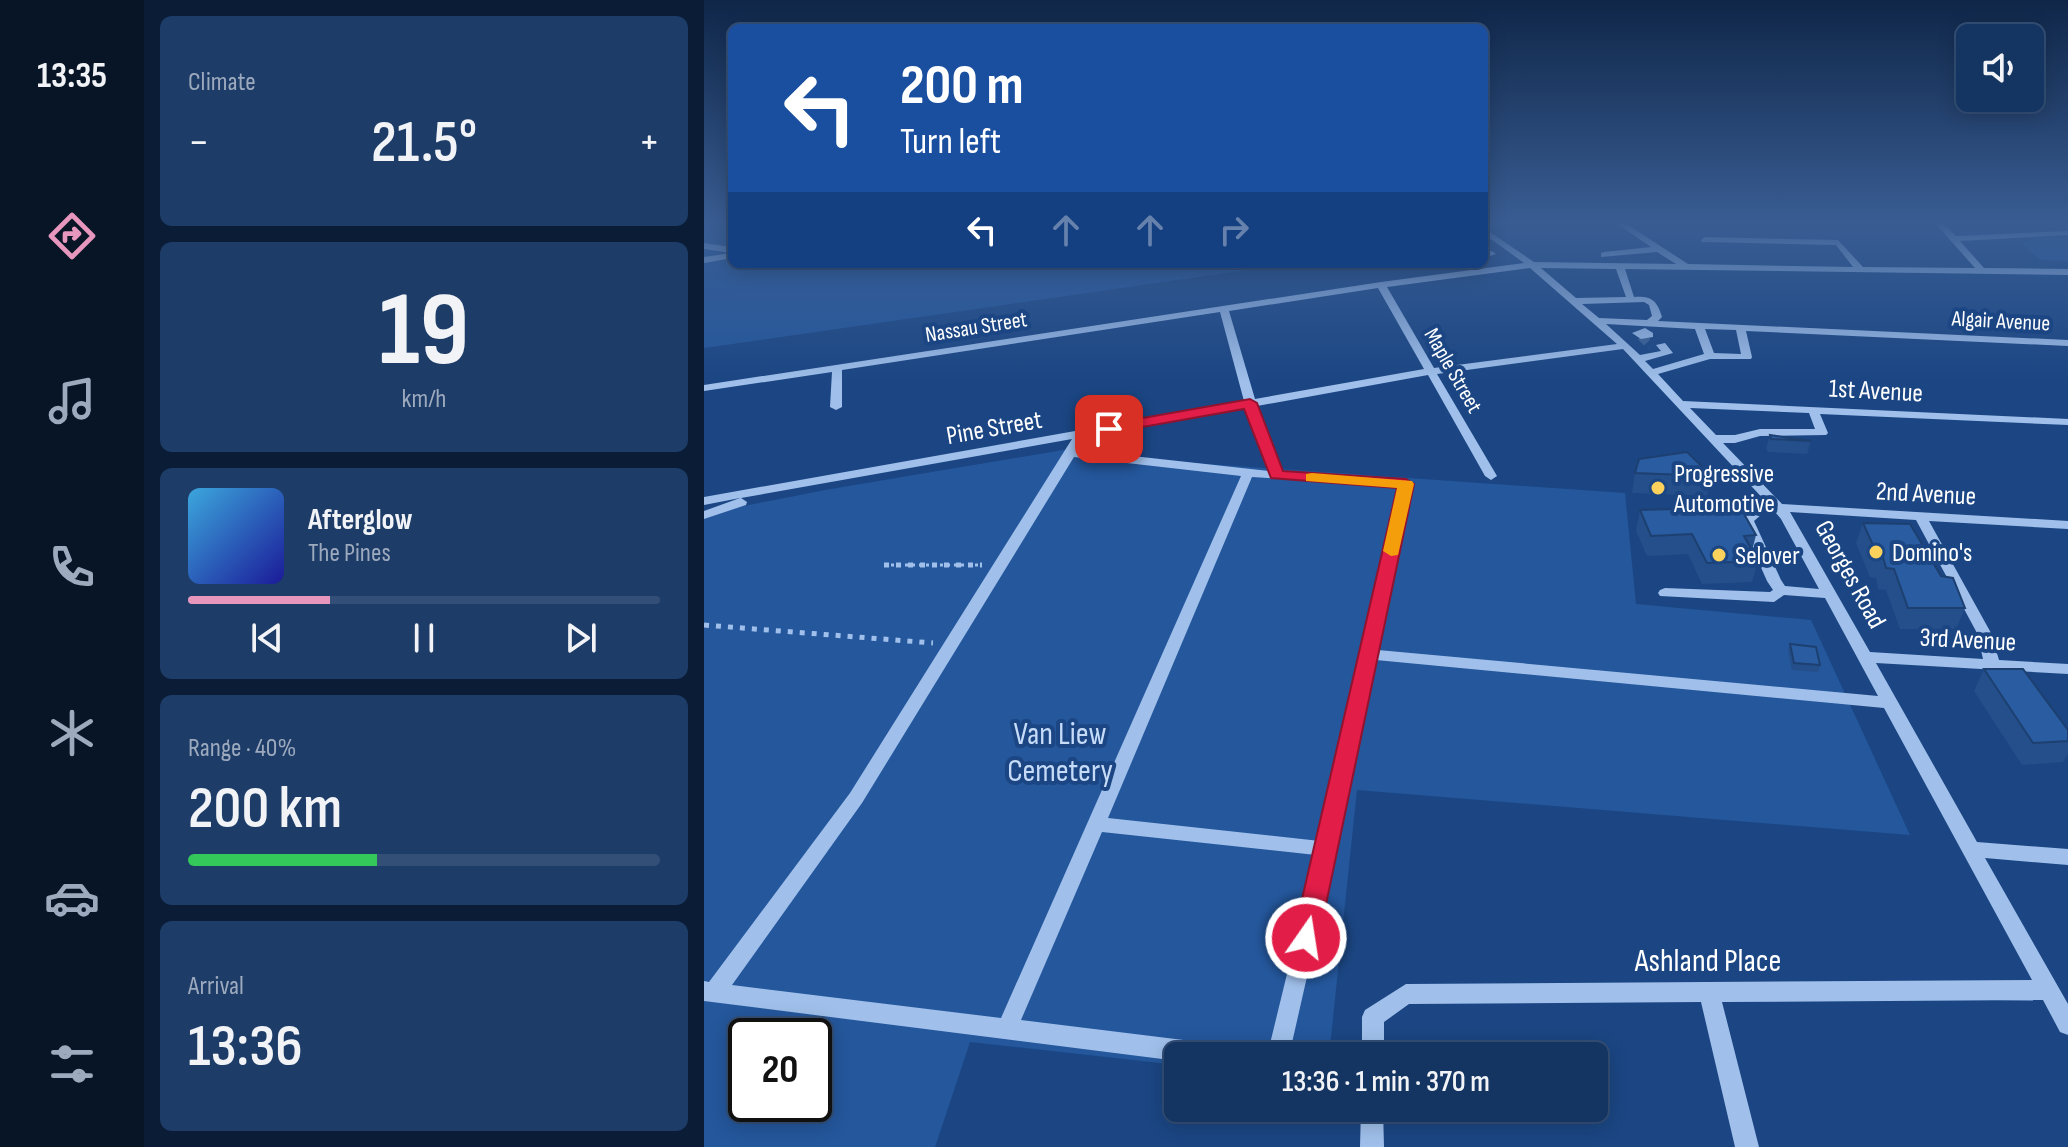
<!DOCTYPE html>
<meta charset="utf-8">
<style>
:root{--surface:#143462;--page:#1d3c68;--text:#f1f3f6;--muted:#9daabe;--line:#334f77;--accent:#e797bd}
body{margin:0;font-family:"Sofia Sans Condensed",sans-serif;background:var(--page);color:var(--text);height:100vh;display:flex;flex-direction:column;font-size:30px;white-space:nowrap}
*{box-sizing:border-box;margin:0}
p{font-size:26px;color:var(--muted)}
.icon{flex:none;width:44px;height:44px;fill:none;stroke:currentColor;stroke-width:2;stroke-linecap:round;stroke-linejoin:round}
.map{position:relative;flex:1;overflow:hidden}
.drawer{display:flex;flex-direction:column;gap:16px;padding:16px;background:#0b1d36;width:560px}
.drawer>*{flex:none}
.banner{position:absolute;left:24px;top:24px;width:760px;height:244px;border-radius:12px;box-shadow:0 4px 20px #0003,0 0 0 2px var(--line);background:#1a4fa0;color:#fff;overflow:hidden}
.controls{position:absolute;left:1252px;top:24px;display:grid;gap:16px}
.controls a{display:grid;place-items:center;width:88px;height:88px;border-radius:12px;background:var(--surface);box-shadow:0 4px 20px #0003,0 0 0 2px var(--line);font-size:40px}
.speed{position:absolute;left:24px;top:1018px;display:flex;gap:16px;font-size:40px;font-weight:700;text-align:center}
.speed>*{display:grid;place-content:center;width:104px;height:104px;border-radius:50%;background:var(--surface);box-shadow:0 4px 20px #0003,0 0 0 2px var(--line);line-height:1}
.speed .limit{border:4px solid #111;border-radius:12px;background:#fff;color:#111}
.pin{position:absolute;display:grid;place-items:center;width:68px;height:68px;color:#fff;margin:-34px;border-radius:16px;box-shadow:0 4px 12px #0006}
.me{position:absolute;width:88px;margin:-44px;rotate:13deg;stroke-linejoin:round;filter:drop-shadow(0 0 6px #0008)}
.turn{display:flex;align-items:center;gap:28px;height:168px;padding:0 40px;font-size:36px}
.turn .icon{width:104px;height:104px;stroke-width:2.5}
.turn b{display:block;font-size:56px;line-height:68px}
.lanes{display:flex;align-items:center;height:76px;padding:0 40px;background:#0003;justify-content:center;gap:40px;direction:ltr}
.lanes .off{opacity:.35}
.big{font-size:60px;font-weight:600;line-height:1.1}
.drawer .card{flex:1;display:flex;flex-direction:column;justify-content:center;gap:12px;min-width:0;padding:0 28px;border-radius:12px;background:var(--page)}
.drawer .dial{align-items:center;gap:0}
.dial b{font-size:104px;line-height:1}
.song{display:flex;align-items:center;gap:24px}
.cover{width:96px;height:96px;border-radius:12px;background:linear-gradient(135deg,hsl(200 70% 55%),hsl(240 70% 35%))}
.played{height:8px;border-radius:4px;background:linear-gradient(90deg,var(--accent) 30%,var(--line) 30%)}
.keys{display:flex;justify-content:space-around;direction:ltr}
.heat{display:flex;justify-content:space-between;align-items:center;font-size:44px;direction:ltr}
.charge{height:12px;border-radius:6px;background:linear-gradient(90deg,#34c759 40%,var(--line) 0)}
.trip{position:absolute;left:460px;top:1042px;width:444px;height:80px;border-radius:12px;background:var(--surface);box-shadow:0 4px 20px #0003,0 0 0 2px var(--line);font-weight:600;line-height:80px;text-align:center}
main{display:flex;flex:1;min-height:0}
.dock{display:flex;flex-direction:column;width:144px;justify-content:space-around;align-items:center;background:#081527;color:var(--muted)}
.dock .icon{width:56px;height:56px}
.dock .on{color:var(--accent)}
.dock b{font-size:36px;color:var(--text)}
.map>svg:first-child{display:block}
</style>
<main>
<nav class="dock">
<b>13:35</b>
<svg class="icon on" aria-label="directions" viewBox="0 0 24 24"><path d="M12 3l9 9-9 9-9-9zM9 14v-3h6M13 9l2 2-2 2"/></svg>
<svg class="icon" aria-label="music" viewBox="0 0 24 24"><path d="M9 18V5l10-2v13"/><circle cx="6" cy="18" r="3"/><circle cx="16" cy="16" r="3"/></svg>
<svg class="icon" aria-label="phone" viewBox="0 0 24 24"><path d="M5 4h4l2 5-3 2q2 4 5 5l2-3 5 2v4C11 20 4 13 5 4z"/></svg>
<svg class="icon" aria-label="climate" viewBox="0 0 24 24"><path d="M12 3v18M4 7l16 10M4 17L20 7"/></svg>
<svg class="icon" aria-label="car" viewBox="0 0 24 24"><path d="M5 17H2v-5l4-1 3-4h7l3 4 3 1v5h-3M9 17h6M6 11h13"/><circle cx="7" cy="17" r="2"/><circle cx="17" cy="17" r="2"/></svg>
<svg class="icon" aria-label="filters" viewBox="0 0 24 24"><path d="M4 7h16M4 17h16"/><circle cx="9" cy="7" r="2"/><circle cx="15" cy="17" r="2"/></svg>
</nav>
<section class="drawer">
<div class="card"><p>Climate</p>
<div class="heat"><a>−</a><b class="big">21.5°</b><a>+</a></div>
</div>
<div class="card dial"><b>19</b><p>km/h</p></div>
<div class="card">
<div class="song"><i class="cover"></i><div><b>Afterglow</b><p>The Pines</p></div></div>
<div class="played"></div>
<div class="keys"><svg class="icon" aria-label="previous" viewBox="0 0 24 24"><path d="M18 5L8 12l10 7zM5 5v14"/></svg><svg class="icon" aria-label="pause" viewBox="0 0 24 24"><path d="M8 5v14M16 5v14"/></svg><svg class="icon" aria-label="next" viewBox="0 0 24 24"><path d="M6 5l10 7-10 7zM19 5v14"/></svg></div>
</div>
<div class="card"><p>Range · 40%</p><b class="big">200 km</b><div class="charge"></div></div>
<div class="card"><p>Arrival</p><b class="big">13:36</b></div>
</section>
<div class="map">
<svg width="1364" height="1147" viewBox="0 0 1364 1147">
<rect width="100%" height="100%" fill="#1b4683"/>
<g fill="#24579c" fill-rule="evenodd">
<polygon points="0,223 28,223 28,264 561,264 564,267 0,348"/>
<polygon points="1332,238 1364,238 1364,261 1336,260 1318,244"/>
<path d="M383 446 417 458 921 493 932 604 1107 620 1206 835 653 790 625 1056H474V1065L266 1042 231 1147H0V514L121 490ZM42 1036H110V1104H42Z"/>
</g>
<g fill="none" stroke-linecap="round" stroke-linejoin="round">
<polyline stroke="#3d6296" stroke-width="9" stroke-dasharray="9 5" stroke-linecap="butt" points="937,336 947,346"/>
<polyline stroke="#a0c0eb" stroke-width="3" stroke-dasharray="3 4" stroke-linecap="butt" points="180,565 278,565"/>
<g stroke="#a0c0eb" stroke-width="5" stroke-dasharray="5 7" stroke-linecap="butt">
<polyline points="180,565 278,565"/>
<polyline points="0,625 229,643"/>
</g>
<g fill="#a0c0eb" fill-rule="evenodd">
<path d="M912 223H921L984 264 1149 267 1132 245 998 242 997 240 1001 237 1134 240 1159 267 1271 268 1231 223H1239L1252 236 1364 231V235L1256 241 1280 268 1364 269V275L921 269 930 297C947 296 953 300 958 317L954 321 1364 340V346L1042 331 1048 357 1047 359H1006L954 374 979 401 1364 419V425L1116 414 1124 433 1122 435 1056 436 1031 443H1019L1078 504 1364 521V529L1225 521 1287 633 1295 660 1364 664V674L1172 663 1273 842 1364 849V865L1281 858 1364 1004V1035L1356 1032 1339 1000 1018 1002 1055 1147H1031L997 1002 705 1004 680 1022V1056H658V1017L661 1010 702 984 1328 980 1180 708 672 660 632 849 585 1056H563L612 855 398 832 317 1020 520 1045 528 1048 531 1056H474V1061L0 1001V981L5 982 146 793 368 439 37 498 43 502 42 505 0 519V511L36 498 0 505V497L540 401 516 312 138 370V407L132 410 126 407 128 372 0 391V385L677 282 820 263 780 234V228L830 262 972 264 953 252 897 257V253L900 252 947 247ZM826 268 913 344 730 368 683 287ZM837 268 912 269 922 297 872 298ZM674 288 720 369 551 399 525 311ZM940 302 945 305 948 316 943 320 895 318 878 304ZM902 324 991 329 1000 354 949 369 941 361 969 353 961 343 952 345 957 351 936 355ZM1001 329 1032 330 1037 354 1010 353ZM919 349 1065 505 1049 507 1036 520 1063 581 1069 590 1066 592 961 588 956 590 954 593 956 596 1070 602 1080 595 1121 598 1174 696 674 650 708 484 702 480 578 472 553 406 724 375 781 476 787 480 793 476 733 374ZM542 408 565 471 374 450 381 436ZM986 408 1105 413 1111 429H1056L1031 435H1012ZM370 457 537 476 297 1018 28 985 158 803ZM548 477 695 487 616 841 404 818ZM1071 512 1077 519 1115 589 1081 586 1077 580 1050 521 1058 514ZM1086 512 1212 520 1273 633 1279 659 1166 652Z"/>
<polygon points="0,243 28,247 28,253 0,249"/>
<polygon points="780,252 788,251 792,254 780,258"/>
<polygon points="27,253 28,258 0,263 0,257"/>
<polygon points="941,328 949,333 949,337 937,339 928,333"/>
<polygon points="657,1108 679,1108 680,1147 656,1147"/>
</g>
</g>
<g fill="#244f8a">
<polygon points="1066,435 1107,441 1103,454 1064,452 1062,448"/>
<polygon points="931,473 1008,476 1003,496 928,493"/>
<polygon points="936,510 1052,535 1048,551 1054,561 1048,582 998,584 984,554 943,556 932,531"/>
<polygon points="1159,523 1237,576 1261,608 1252,629 1196,629 1182,590 1174,589 1172,578 1166,577 1152,543"/>
<polygon points="1086,644 1116,665 1114,672 1088,670 1084,651"/>
<polygon points="1280,669 1364,730 1364,754 1359,762 1318,765 1270,691"/>
</g>
<g fill="#2a5ca1" stroke="#1d4071" stroke-width="2">
<polygon points="1066,435 1107,441 1067,439"/>
<polygon points="983,452 1008,476 931,473 935,459"/>
<polygon points="1036,507 1052,535 1040,536 1054,561 1003,563 988,534 947,536 936,510"/>
<polygon points="1159,523 1206,524 1237,576 1249,578 1261,608 1204,608 1190,569 1182,568 1179,557 1174,556"/>
<polygon points="1086,644 1112,647 1116,665 1090,663"/>
<polygon points="1280,669 1319,669 1364,730 1364,741 1329,743"/>
</g>
<linearGradient id="sky" x2="0" y2="1"><stop stop-color="#0f2648"/><stop offset="0.58" stop-color="#395d93"/><stop offset="1" stop-color="#395d93" stop-opacity="0"/></linearGradient>
<rect width="1364" height="383" fill="url(#sky)"/>
<polygon fill="#e11d48" stroke="#92132f" stroke-width="2" points="546,399 553,403 579,471 702,479 710,484 615,938 611,946 602,949 592,946 589,938 693,488 567,478 540,409 405,433 397,429 405,424"/>
<polygon fill="#f59e0b" points="608,473 708,481 710,484 694,555 687,556 679,551 693,488 602,481 602,474"/>
<g fill="#fcd25d" stroke="#1b4683" stroke-width="3">
<circle cx="954" cy="488" r="8"/>
<circle cx="1172" cy="552" r="8"/>
<circle cx="1015" cy="555" r="8"/>
</g>
<g text-anchor="middle" stroke-width="8" stroke-linejoin="round" paint-order="stroke">
<g font-size="22" fill="#fff" stroke="#1b4683">
<text transform="translate(1297 320) rotate(3)" y="8">Algair Avenue</text>
<text transform="translate(272 326) rotate(-9)" y="8">Nassau Street</text>
<text transform="translate(750 370) rotate(60)" y="8">Maple Street</text>
</g>
<g font-size="26" fill="#fff" stroke="#1b4683">
<text transform="translate(1172 390) rotate(3)" y="9">1st Avenue</text>
<text transform="translate(290 427) rotate(-10)" y="9">Pine Street</text>
<text transform="translate(1222 493) rotate(3)" y="9">2nd Avenue</text>
<text transform="translate(1147 574) rotate(61)" y="9">Georges Road</text>
<text transform="translate(1264 639) rotate(3)" y="9">3rd Avenue</text>
</g>
<g font-size="26" fill="#fff" stroke="#1b4683" text-anchor="start">
<text x="970" y="482">Progressive<tspan x="970" dy="30">Automotive</tspan></text>
<text x="1188" y="561">Domino's</text>
<text x="1031" y="564">Selover</text>
</g>
<g font-size="32" fill="#c5dbf8" stroke="#1b4683">
<text x="356" y="744">Van Liew<tspan x="356" dy="37">Cemetery</tspan></text>
</g>
<g font-size="32" fill="#fff" stroke="#1b4683">
<text x="1004" y="971">Ashland Place</text>
</g>
</g>
</svg>
<div class="controls">
<a><svg class="icon" aria-label="sound" viewBox="0 0 24 24"><path d="M4 9h4l5-4v14l-5-4H4zM17 9q2 3 0 6"/></svg></a>
</div>
<div class="speed"><div class="limit">20</div></div>
<div class="pin" style="left:405px;top:429px;background:#d93025"><svg class="icon" aria-label="arrive" viewBox="0 0 24 24"><path d="M6 21V4h12l-3 4 3 4H6"/></svg></div>
<svg class="me" style="left:602px;top:938px" viewBox="-20 -20 40 40"><circle r="17" fill="#e11d48" stroke="#fff" stroke-width="3"/><path d="M0-11L8 9 0 5-8 9z" fill="#fff"/></svg>
<div class="trip">13:36 · 1 min · 370 m</div>
<div class="banner">
<div class="turn"><svg class="icon" aria-label="left" viewBox="0 0 24 24"><path d="M17 20v-9H6M10 6l-5 5 5 5"/></svg><div><b>200 m</b>Turn left</div></div>
<div class="lanes"><svg class="icon" aria-label="left" viewBox="0 0 24 24"><path d="M17 20v-9H6M10 6l-5 5 5 5"/></svg><svg class="icon off" aria-label="ahead" viewBox="0 0 24 24"><path d="M12 20V5M6 11l6-6 6 6"/></svg><svg class="icon off" aria-label="ahead" viewBox="0 0 24 24"><path d="M12 20V5M6 11l6-6 6 6"/></svg><svg class="icon off" aria-label="right" viewBox="0 0 24 24"><path d="M7 20v-9h11M14 6l5 5-5 5"/></svg></div>
</div>
</div>
</main>
